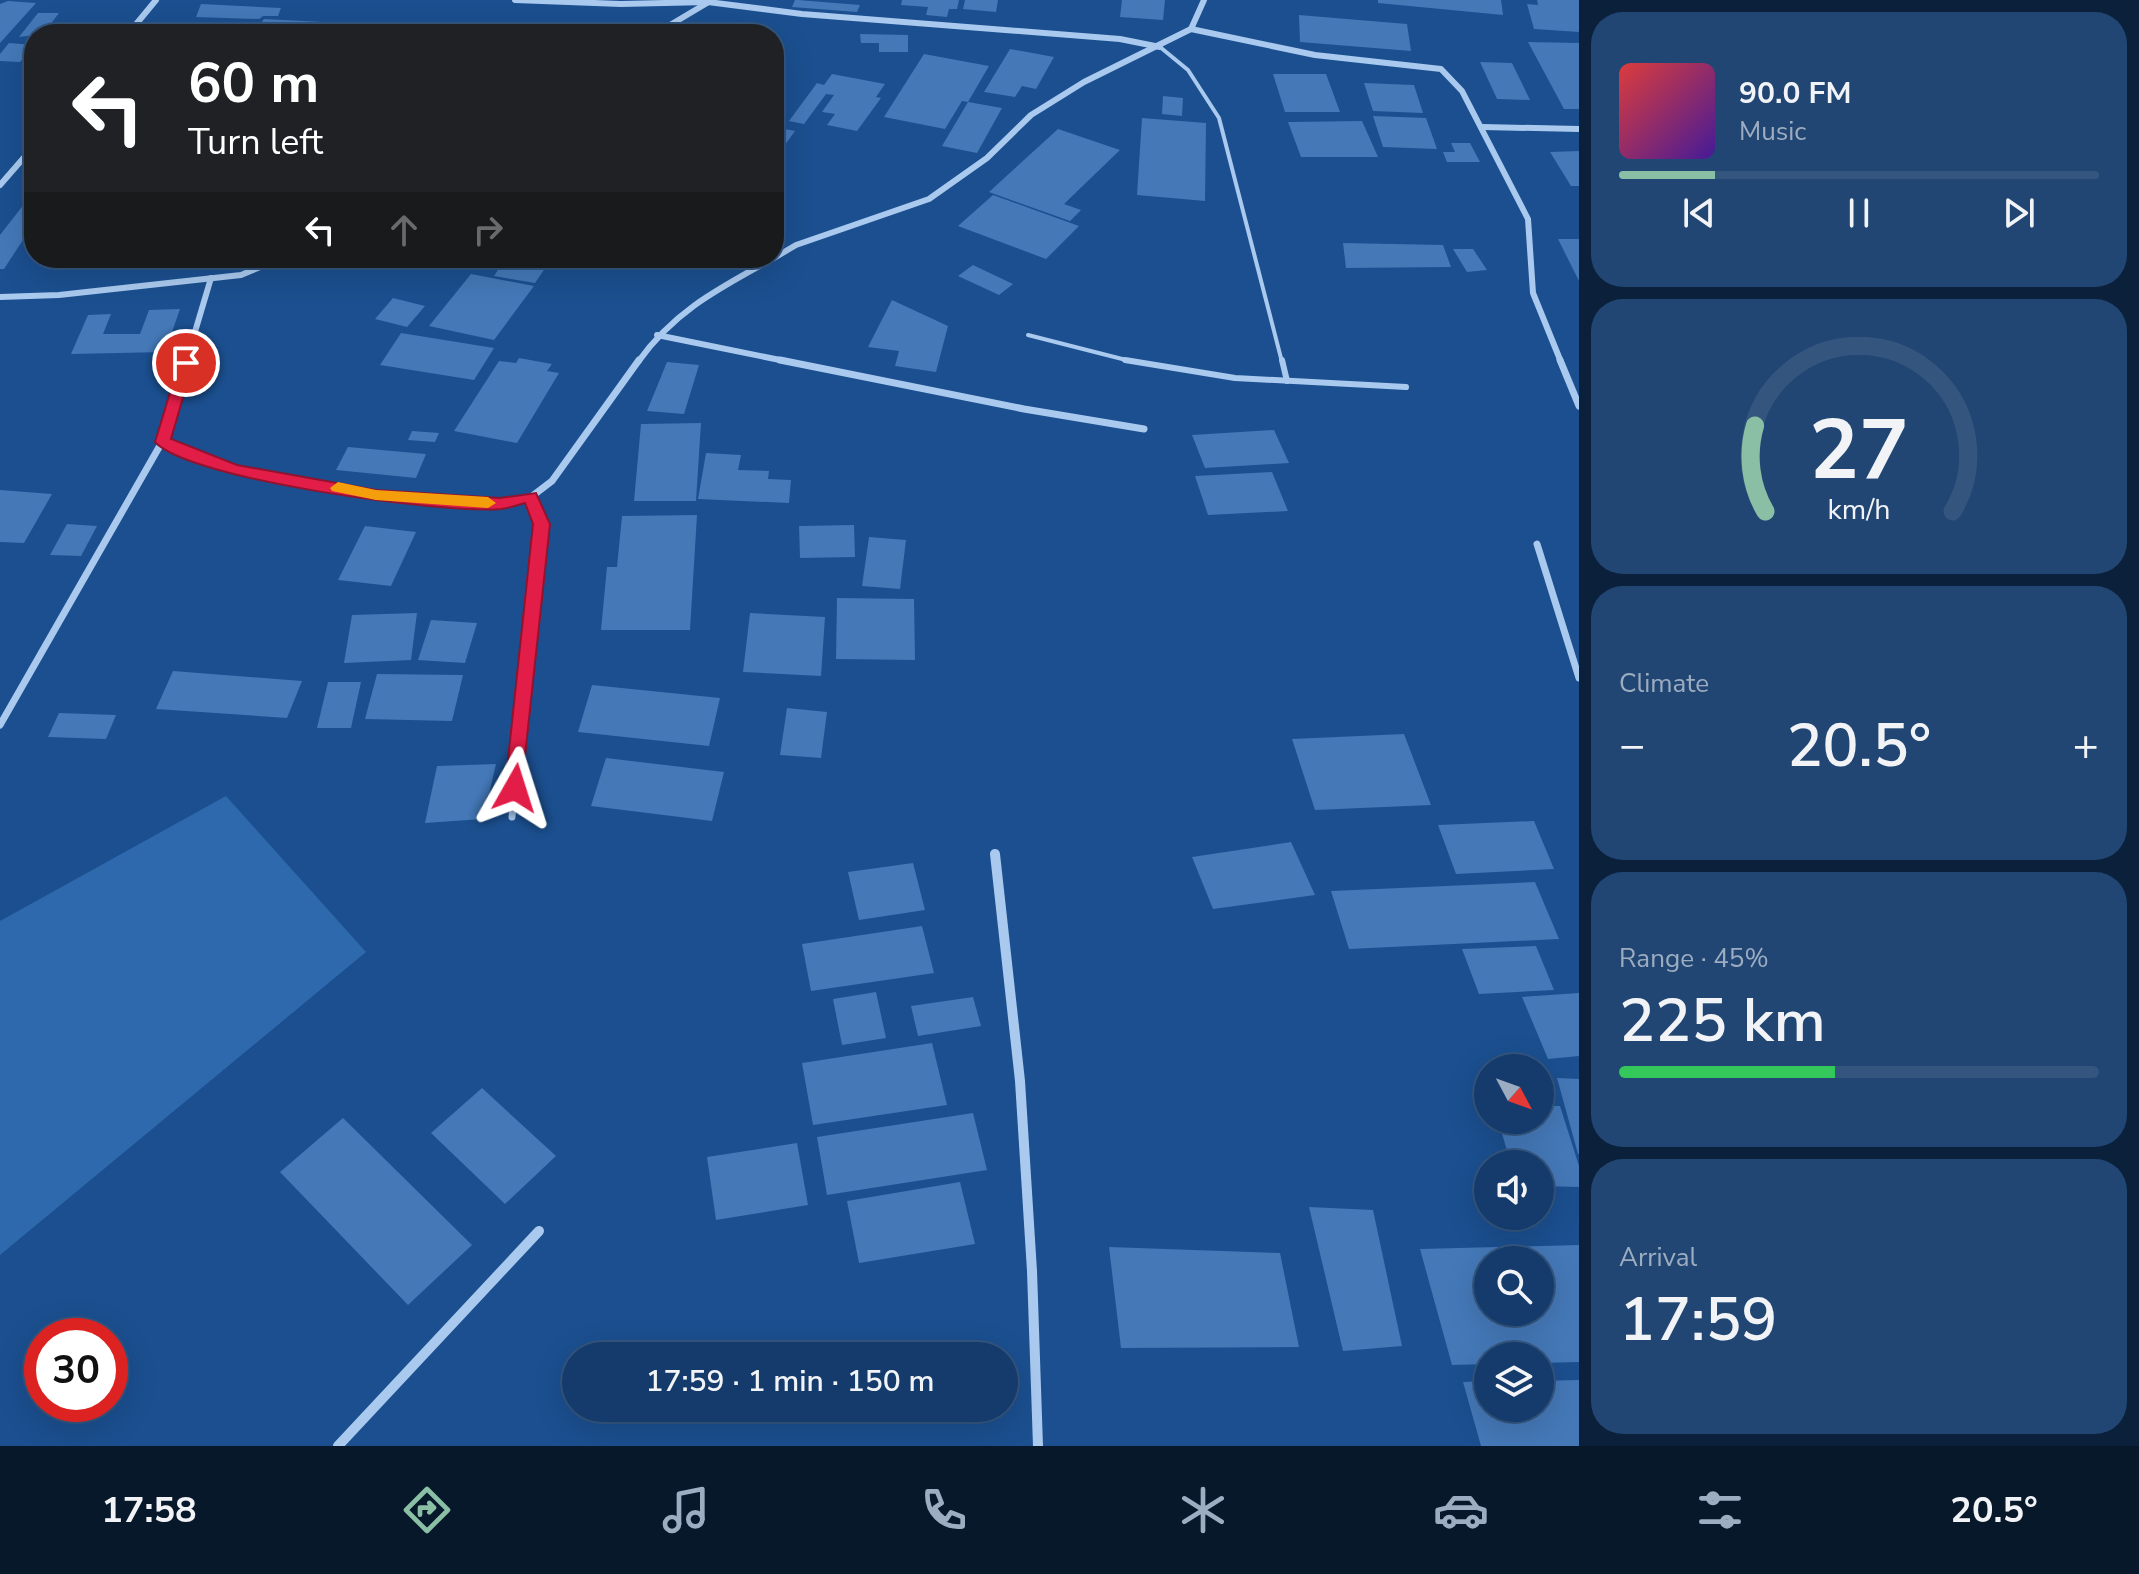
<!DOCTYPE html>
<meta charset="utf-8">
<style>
:root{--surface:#143b6b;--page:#214673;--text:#f1f3f6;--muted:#9dadc1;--line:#33557e;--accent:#8abfa5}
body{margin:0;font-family:"Nunito Sans",sans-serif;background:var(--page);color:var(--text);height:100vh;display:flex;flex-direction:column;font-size:30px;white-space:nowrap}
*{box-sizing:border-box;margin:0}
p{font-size:26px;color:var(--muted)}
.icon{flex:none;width:44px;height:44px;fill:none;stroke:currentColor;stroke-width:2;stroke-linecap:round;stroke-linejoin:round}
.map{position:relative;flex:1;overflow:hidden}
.sheet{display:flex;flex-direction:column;gap:12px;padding:12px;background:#0b203b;width:560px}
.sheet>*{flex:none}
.banner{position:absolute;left:24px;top:24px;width:760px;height:244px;border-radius:32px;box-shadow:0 8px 32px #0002,0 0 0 2px var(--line);background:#202124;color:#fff;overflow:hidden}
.needle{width:52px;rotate:131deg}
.buttons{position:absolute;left:1474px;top:1054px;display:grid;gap:16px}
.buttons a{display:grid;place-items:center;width:80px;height:80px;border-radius:50%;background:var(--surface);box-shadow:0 8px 32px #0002,0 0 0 2px var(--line);font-size:40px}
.speed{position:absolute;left:24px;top:1318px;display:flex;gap:16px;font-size:40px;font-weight:700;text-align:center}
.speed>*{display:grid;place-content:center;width:104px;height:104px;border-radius:50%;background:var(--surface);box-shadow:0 8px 32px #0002,0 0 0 2px var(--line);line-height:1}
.speed .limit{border:12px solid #d22;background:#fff;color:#111}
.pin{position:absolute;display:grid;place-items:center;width:68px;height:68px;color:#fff;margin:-34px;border:4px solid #fff;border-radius:50%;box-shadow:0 2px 8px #0007}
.me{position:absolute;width:88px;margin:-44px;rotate:6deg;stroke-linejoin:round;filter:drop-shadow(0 0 6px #0008)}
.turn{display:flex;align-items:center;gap:28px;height:168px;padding:0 32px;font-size:36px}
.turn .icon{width:104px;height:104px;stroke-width:2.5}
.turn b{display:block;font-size:56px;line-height:68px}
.lanes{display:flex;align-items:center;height:76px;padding:0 32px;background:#0003;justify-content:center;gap:40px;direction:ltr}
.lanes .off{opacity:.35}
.big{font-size:60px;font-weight:600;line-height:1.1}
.sheet .tile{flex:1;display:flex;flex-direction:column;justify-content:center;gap:12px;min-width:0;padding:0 28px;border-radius:32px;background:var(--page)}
.sheet .dial{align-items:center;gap:0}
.dial svg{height:208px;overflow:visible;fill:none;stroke:var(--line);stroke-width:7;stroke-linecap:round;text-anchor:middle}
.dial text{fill:var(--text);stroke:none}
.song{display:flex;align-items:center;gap:24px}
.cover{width:96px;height:96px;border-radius:12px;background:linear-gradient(135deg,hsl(0 70% 55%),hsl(260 70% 35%))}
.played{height:8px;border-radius:4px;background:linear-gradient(90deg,var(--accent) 20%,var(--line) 20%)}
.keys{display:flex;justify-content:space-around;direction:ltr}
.heat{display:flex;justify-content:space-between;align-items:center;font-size:44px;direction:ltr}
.charge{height:12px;border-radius:6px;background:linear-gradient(90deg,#34c759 45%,var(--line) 0)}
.trip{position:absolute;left:562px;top:1342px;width:456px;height:80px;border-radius:40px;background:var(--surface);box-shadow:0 8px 32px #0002,0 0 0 2px var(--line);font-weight:600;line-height:80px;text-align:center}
.menu{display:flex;height:128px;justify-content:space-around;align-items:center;background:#08182b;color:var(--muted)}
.menu .icon{width:56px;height:56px}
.menu .on{color:var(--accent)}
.menu b{font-size:36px;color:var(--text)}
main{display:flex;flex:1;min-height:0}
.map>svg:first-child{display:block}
</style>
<main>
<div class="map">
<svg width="1579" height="1446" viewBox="0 0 1579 1446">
<rect width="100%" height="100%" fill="#1b4f8f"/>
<polygon fill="#2e69ad" points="226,796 366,952 0,1255 0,921"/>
<g fill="#4478b7" fill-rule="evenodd">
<polygon points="795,0 798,0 860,5 857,12 792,7"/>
<polygon points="902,0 959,0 957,9 949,9 947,17 926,15 928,7 901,5"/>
<polygon points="965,0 998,0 996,12 963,9"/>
<polygon points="1122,0 1165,0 1163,20 1120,17"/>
<polygon points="1378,0 1501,0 1503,15 1378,3"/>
<polygon points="1537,0 1579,0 1579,32 1534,29 1527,4 1538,5"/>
<polygon points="8,1 36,3 0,43 0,4"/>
<polygon points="201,4 281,8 278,16 263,16 259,19 196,17"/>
<polygon points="38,13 59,13 43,34 19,37"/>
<polygon points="1299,15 1407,24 1411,51 1300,42"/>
<polygon points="264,19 323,22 315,34 253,34"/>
<polygon points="55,27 104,30 100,34 49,34"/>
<polygon points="860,34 908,35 908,52 879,52 879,43 861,43"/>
<polygon points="1528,42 1579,43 1579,109 1564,109"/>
<polygon points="9,43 34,45 34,47 20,62 0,61 0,54"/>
<polygon points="1010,49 1054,57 1036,89 1022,86 1015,97 984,92"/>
<polygon points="924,54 989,66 968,102 1002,108 977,153 942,146 968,102 962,101 945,129 884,117"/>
<polygon points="1480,62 1512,63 1530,100 1497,99"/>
<polygon points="832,74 885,84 876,97 881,98 857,131 827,125 835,114 822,112 834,95 826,94 804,124 789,121 817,83 824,85"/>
<polygon points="1273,74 1326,74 1340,112 1285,112"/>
<polygon points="1364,83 1414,85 1423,113 1373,111"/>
<polygon points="1163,96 1183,98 1182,116 1162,114"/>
<polygon points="1373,116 1426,118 1437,149 1383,147"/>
<polygon points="1142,118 1206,123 1205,201 1137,195"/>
<polygon points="1362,121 1378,157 1301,157 1288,122"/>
<polygon points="774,127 795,131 774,160"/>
<polygon points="1058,129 1120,150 1064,204 1081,210 1070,221 989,192"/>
<polygon points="1451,143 1470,143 1480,162 1447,162 1443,152 1455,152"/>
<polygon points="1579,151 1579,186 1571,186 1550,152"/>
<polygon points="32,194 34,223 4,269 0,269 0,235"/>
<polygon points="993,195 1079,226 1046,259 958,226"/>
<polygon points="1558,239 1579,239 1579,281"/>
<polygon points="1343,243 1443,245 1451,267 1346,268"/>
<polygon points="1453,249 1473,249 1487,270 1467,272"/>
<polygon points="488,258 552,258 535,283 494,276 500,267 484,264"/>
<polygon points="973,265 1013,284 999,295 958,276"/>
<polygon points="471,274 534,286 494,340 429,326"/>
<polygon points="393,298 425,306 407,327 375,319"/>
<polygon points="892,300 948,326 936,372 895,366 899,351 868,347"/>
<polygon points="180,309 165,352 71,354 88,315 111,314 103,334 140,334 149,310"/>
<polygon points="401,333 494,348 474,380 380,365"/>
<polygon points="519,358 552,364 547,371 559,373 517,443 454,431 499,361 516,363"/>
<polygon points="667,362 699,365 684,414 647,411"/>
<polygon points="701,423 696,501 634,501 641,424"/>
<polygon points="1274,430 1289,463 1205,468 1192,435"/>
<polygon points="412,431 439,433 435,442 408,440"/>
<polygon points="348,447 426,454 416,478 336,470"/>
<polygon points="706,453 741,455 738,470 769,471 768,479 791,480 789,503 698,499"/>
<polygon points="1272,472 1288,511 1208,515 1195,476"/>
<polygon points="0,490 52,494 24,543 0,542"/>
<polygon points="697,515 690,630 601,630 607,567 617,567 622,516"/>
<polygon points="67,524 97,526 81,556 50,555"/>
<polygon points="854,525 855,557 800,558 799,526"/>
<polygon points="365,526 416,532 391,586 338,580"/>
<polygon points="869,537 906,540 900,589 862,586"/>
<polygon points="837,598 914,599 915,660 836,659"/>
<polygon points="417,613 411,660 344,663 352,615"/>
<polygon points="750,613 825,617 821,676 743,672"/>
<polygon points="431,620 477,623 465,663 418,660"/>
<polygon points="173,671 302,681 287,718 156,709"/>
<polygon points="377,674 463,675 452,721 365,719"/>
<polygon points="328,682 361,682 351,728 317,728"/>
<polygon points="592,685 720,698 709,746 578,732"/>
<polygon points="787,708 827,712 821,758 780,755"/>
<polygon points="59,713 116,715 106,739 48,737"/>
<polygon points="1404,734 1431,805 1315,810 1292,739"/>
<polygon points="606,758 724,772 712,821 591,806"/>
<polygon points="496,764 483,819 425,823 437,766"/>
<polygon points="1534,821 1554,869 1456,874 1438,825"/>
<polygon points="1291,842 1315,895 1213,909 1192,857"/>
<polygon points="913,863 925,910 859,920 848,872"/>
<polygon points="1535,882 1559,939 1349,949 1331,891"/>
<polygon points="922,926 934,973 811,991 802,944"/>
<polygon points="1536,946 1554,990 1479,994 1462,949"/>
<polygon points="876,992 886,1038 842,1045 833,999"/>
<polygon points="1579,993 1579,1056 1548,1059 1522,997"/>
<polygon points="973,997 981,1026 918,1036 911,1006"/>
<polygon points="932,1043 947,1105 813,1125 802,1063"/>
<polygon points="1557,1078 1579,1079 1579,1154 1578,1154"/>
<polygon points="482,1088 556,1156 505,1204 431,1133"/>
<polygon points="1540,1106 1560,1106 1579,1166 1579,1187 1540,1186 1540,1164 1511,1164 1498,1120 1540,1120"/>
<polygon points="973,1113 987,1170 827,1195 817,1137"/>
<polygon points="343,1118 472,1245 408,1305 280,1172"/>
<polygon points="797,1143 808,1205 716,1220 707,1157"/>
<polygon points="960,1182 975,1244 859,1263 847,1201"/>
<polygon points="1309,1207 1373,1210 1402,1346 1343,1351"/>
<path d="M1579 1245V1362L1540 1363V1356H1488V1364L1452 1365 1420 1249ZM1488 1260H1540V1312H1488Z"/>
<polygon points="1109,1247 1280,1253 1299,1347 1121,1348"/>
<polygon points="1579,1380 1579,1446 1481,1446 1463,1382 1488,1381 1488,1408 1540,1408 1540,1381"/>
</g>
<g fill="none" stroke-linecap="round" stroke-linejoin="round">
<g stroke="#a9c9ee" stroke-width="4">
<polyline points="1160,47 1188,70 1219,118 1282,362"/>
<polyline points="1028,335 1134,362"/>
</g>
<g stroke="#a9c9ee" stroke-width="6">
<polyline points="1125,360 1235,378 1406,387"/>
<polyline points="1282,360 1287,381"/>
</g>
<g stroke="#a9c9ee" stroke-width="6">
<polyline points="515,0 621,4 708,2 802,14 1120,39 1160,47"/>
<polyline points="1191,29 1315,55 1441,69 1462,91 1528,219 1533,293 1561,362"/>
<polyline points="128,34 156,0"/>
<polyline points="655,34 707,3"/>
<polyline points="1483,127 1579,129"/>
<polyline points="0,185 34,146"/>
<polyline points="774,258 796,245 929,199 987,158 1031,115 1084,82 1191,29 1204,0"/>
<polyline points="0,297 59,295 241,275 282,258"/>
<polyline points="657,335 790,362"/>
<polyline points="186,362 211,278"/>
<path d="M638 362C675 310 720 288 774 258"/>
</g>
<g stroke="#a9c9ee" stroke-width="7">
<polyline points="187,360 162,442 234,470 376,495 500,503 531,497 552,481 639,360"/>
<polyline points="780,360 1024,409 1144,429"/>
<polyline points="1560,360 1579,406"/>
<polyline points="1537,544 1579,678"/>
<polyline points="0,725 162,442"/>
<polyline points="512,817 541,524 531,497"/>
</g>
<g stroke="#a9c9ee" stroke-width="10">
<polyline points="995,854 1020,1081 1032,1271 1038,1446"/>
<polyline points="338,1446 539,1231"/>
</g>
</g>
<path fill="#e11d48" stroke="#92132f" stroke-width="2" d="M186 359 193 363 171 439 237 465 376 490 500 498 536 493 550 524 521 793H508L505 788 533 524 525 503C518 505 509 508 501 509 445 514 190 480 155 442L179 363Z"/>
<polygon fill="#f59e0b" points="338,482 376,490 488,497 496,503 488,508 376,500 332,491 330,488"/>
</svg>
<div class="buttons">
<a><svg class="needle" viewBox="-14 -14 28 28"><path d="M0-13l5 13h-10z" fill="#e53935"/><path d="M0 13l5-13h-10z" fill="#9dadc1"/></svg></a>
<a><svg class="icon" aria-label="sound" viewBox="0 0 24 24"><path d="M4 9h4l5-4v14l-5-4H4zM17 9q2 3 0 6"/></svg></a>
<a><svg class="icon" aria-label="search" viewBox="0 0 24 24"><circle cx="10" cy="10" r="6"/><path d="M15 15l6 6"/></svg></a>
<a><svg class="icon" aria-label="layers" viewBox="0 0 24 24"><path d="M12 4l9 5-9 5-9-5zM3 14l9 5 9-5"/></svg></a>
</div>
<div class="speed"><div class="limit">30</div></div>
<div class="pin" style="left:186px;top:363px;background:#d93025"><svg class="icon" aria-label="arrive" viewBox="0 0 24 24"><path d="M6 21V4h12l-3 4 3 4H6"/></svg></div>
<svg class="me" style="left:515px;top:788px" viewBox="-20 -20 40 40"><path d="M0-17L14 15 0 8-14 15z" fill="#e11d48" stroke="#fff" stroke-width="4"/></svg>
<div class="trip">17:59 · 1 min · 150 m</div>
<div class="banner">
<div class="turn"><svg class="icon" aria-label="left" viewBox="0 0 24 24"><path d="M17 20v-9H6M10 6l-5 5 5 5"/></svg><div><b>60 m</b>Turn left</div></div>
<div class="lanes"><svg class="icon" aria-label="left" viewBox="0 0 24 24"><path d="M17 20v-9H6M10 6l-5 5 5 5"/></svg><svg class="icon off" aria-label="ahead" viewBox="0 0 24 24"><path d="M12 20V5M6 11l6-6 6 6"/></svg><svg class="icon off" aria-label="right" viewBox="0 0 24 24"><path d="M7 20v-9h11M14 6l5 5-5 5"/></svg></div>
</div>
</div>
<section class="sheet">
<div class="tile">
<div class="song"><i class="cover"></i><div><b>90.0 FM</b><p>Music</p></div></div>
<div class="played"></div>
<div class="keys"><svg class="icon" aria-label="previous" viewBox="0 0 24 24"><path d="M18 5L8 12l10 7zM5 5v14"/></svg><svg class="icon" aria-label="pause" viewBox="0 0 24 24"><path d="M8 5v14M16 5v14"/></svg><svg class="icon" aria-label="next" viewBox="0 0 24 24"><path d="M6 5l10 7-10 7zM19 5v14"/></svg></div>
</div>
<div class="tile dial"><svg viewBox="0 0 100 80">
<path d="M14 69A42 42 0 1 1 86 69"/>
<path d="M14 69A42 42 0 0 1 10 36" stroke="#8abfa5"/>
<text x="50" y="56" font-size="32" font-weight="700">27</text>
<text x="50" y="72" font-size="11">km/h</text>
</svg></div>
<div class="tile"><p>Climate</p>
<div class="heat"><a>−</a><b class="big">20.5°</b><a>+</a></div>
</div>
<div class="tile"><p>Range · 45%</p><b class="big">225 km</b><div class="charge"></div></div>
<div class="tile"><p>Arrival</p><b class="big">17:59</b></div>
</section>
</main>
<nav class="menu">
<b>17:58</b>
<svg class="icon on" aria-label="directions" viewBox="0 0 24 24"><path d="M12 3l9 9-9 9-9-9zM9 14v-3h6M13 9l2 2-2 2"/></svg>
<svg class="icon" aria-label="music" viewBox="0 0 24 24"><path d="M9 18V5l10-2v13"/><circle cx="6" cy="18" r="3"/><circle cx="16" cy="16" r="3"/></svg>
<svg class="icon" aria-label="phone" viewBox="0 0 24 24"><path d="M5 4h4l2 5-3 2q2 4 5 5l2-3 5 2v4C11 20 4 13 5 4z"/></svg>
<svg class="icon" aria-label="climate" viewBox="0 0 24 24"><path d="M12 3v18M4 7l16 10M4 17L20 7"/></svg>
<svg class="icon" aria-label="car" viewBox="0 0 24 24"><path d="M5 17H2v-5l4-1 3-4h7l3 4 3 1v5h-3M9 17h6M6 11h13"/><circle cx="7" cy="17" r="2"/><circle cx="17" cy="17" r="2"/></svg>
<svg class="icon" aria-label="filters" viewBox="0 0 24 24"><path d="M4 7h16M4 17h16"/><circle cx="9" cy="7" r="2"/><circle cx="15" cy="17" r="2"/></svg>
<b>20.5°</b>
</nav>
